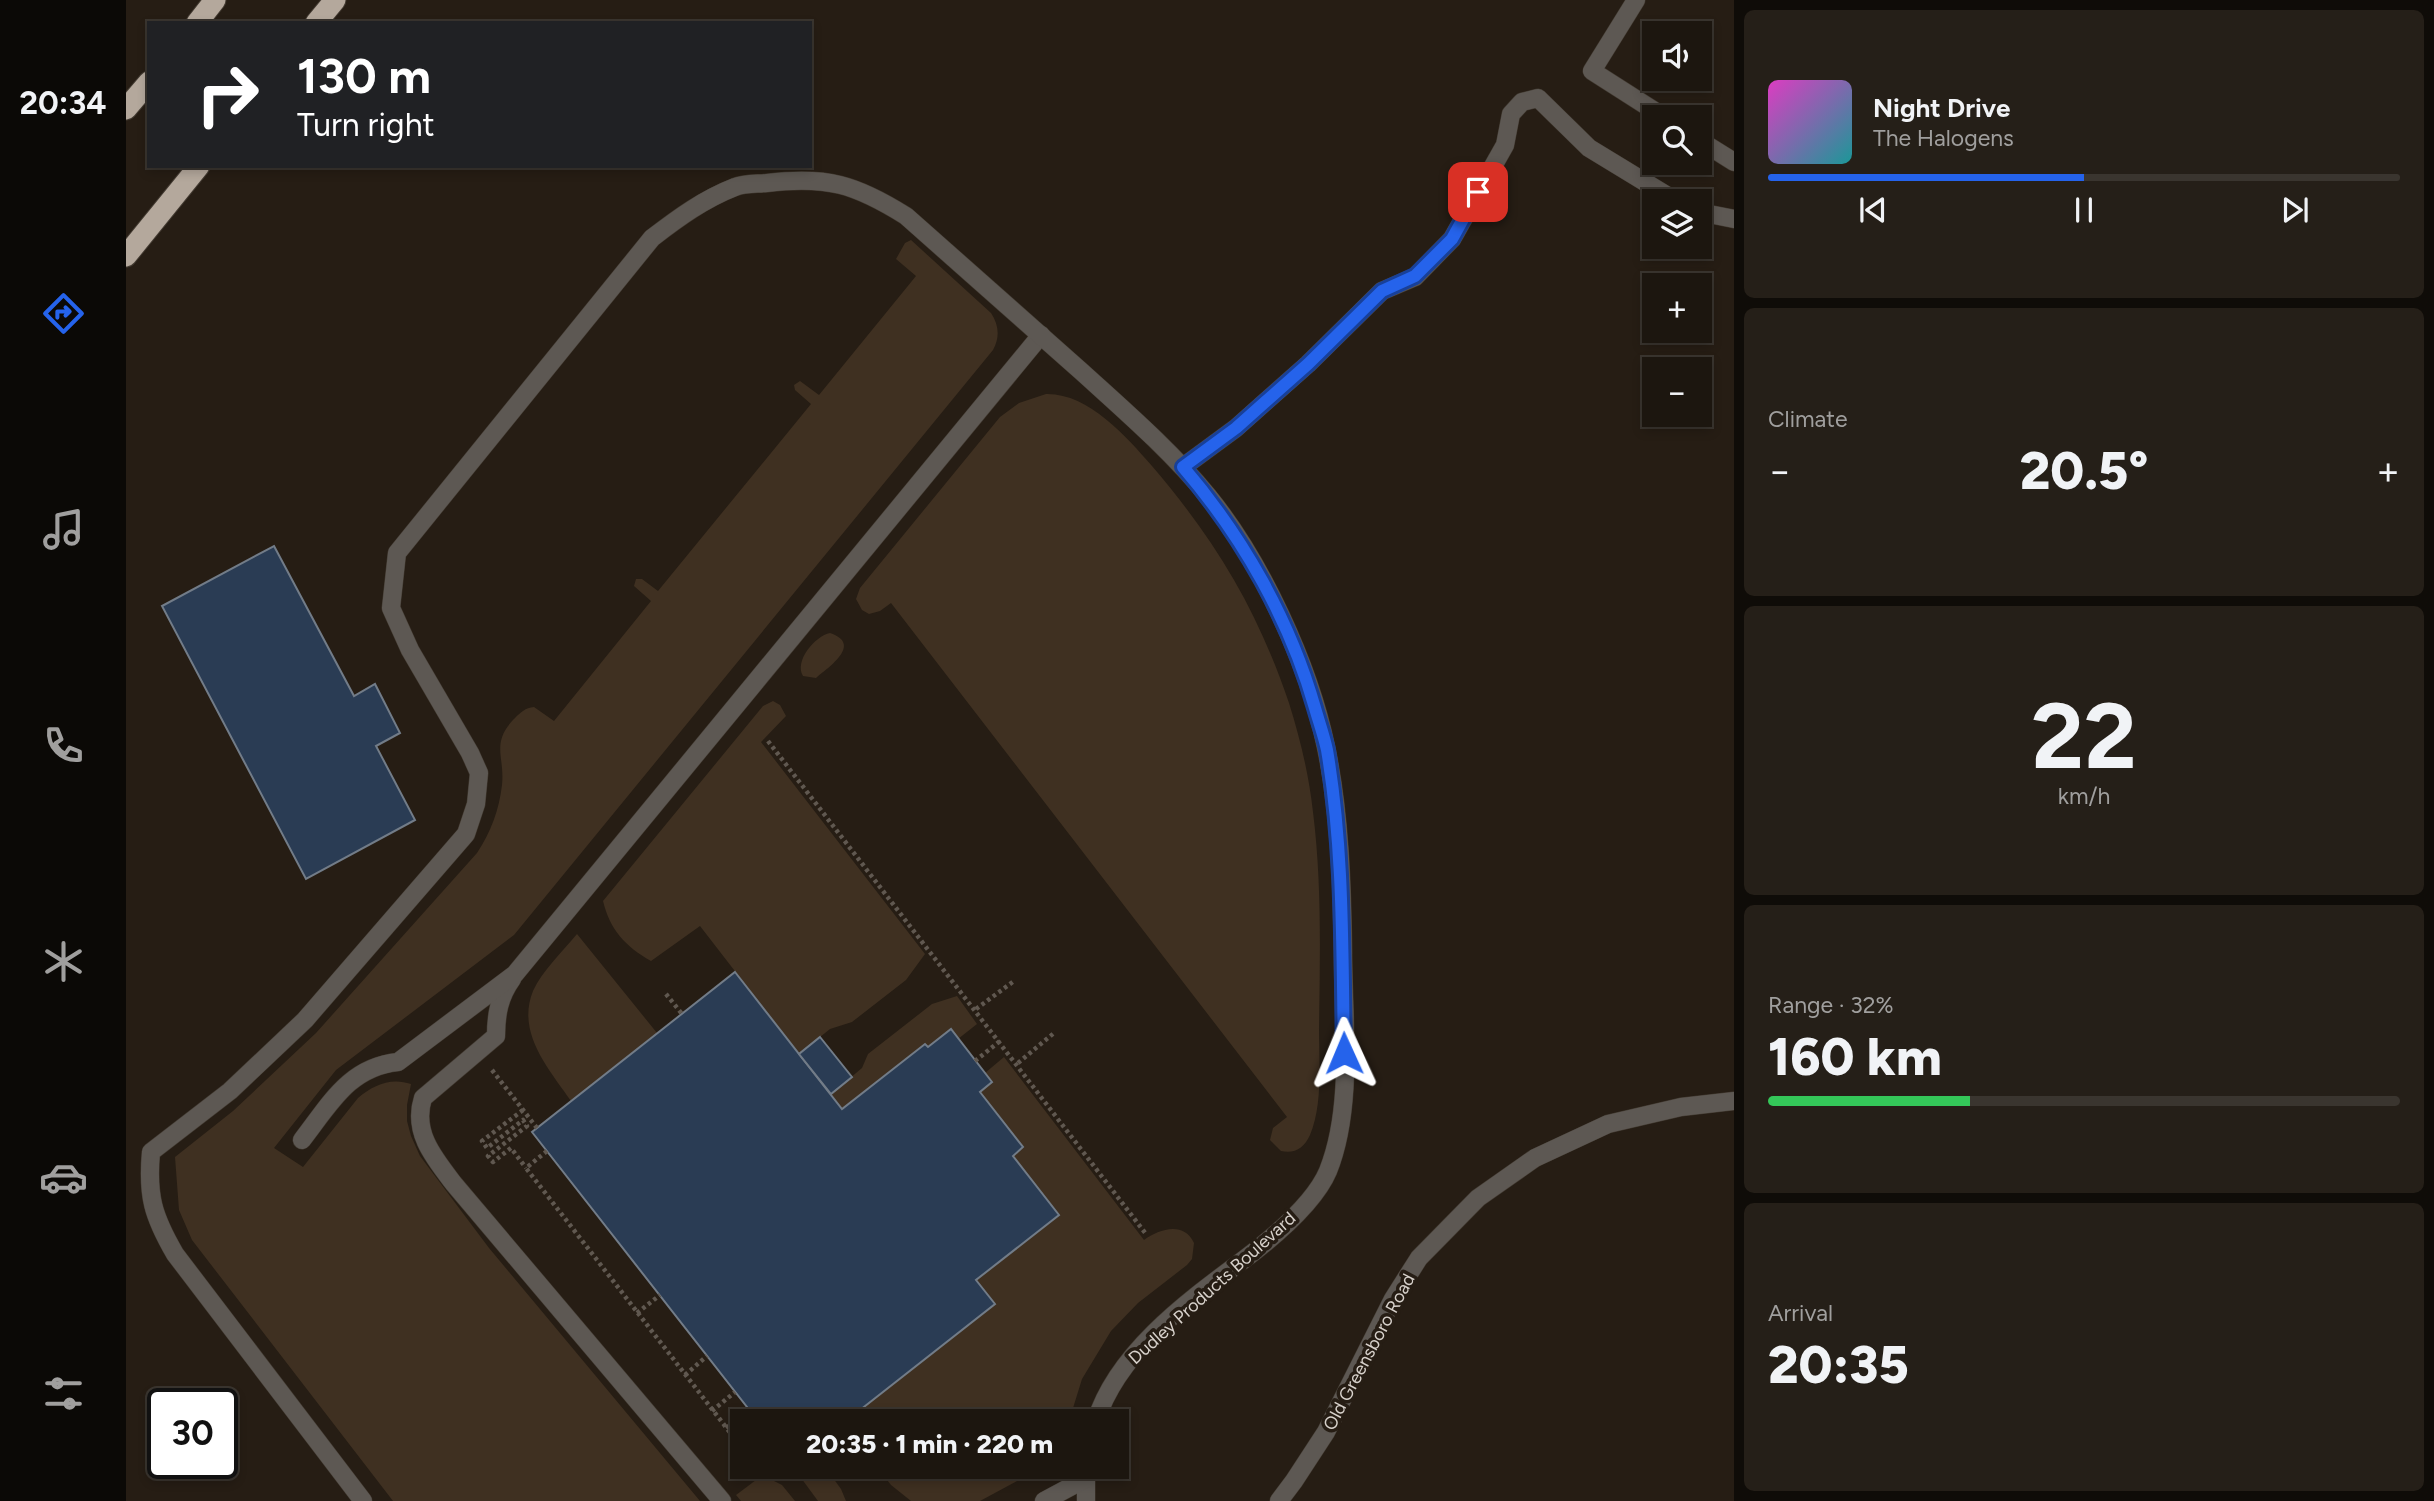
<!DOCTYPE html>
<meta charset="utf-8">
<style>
:root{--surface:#1c160f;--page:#251f18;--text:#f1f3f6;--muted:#a09f9e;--line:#3a352f;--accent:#2563eb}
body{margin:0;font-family:Figtree,sans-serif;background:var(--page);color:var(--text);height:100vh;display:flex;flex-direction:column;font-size:26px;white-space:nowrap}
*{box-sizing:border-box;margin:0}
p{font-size:23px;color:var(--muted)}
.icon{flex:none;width:38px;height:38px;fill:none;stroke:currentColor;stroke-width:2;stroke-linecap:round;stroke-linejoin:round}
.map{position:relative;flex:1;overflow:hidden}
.side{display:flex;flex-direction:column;gap:10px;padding:10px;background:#0f0c08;width:700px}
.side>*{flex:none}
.hud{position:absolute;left:21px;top:21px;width:665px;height:147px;border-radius:0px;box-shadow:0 4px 10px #0003,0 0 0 2px var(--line);background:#202124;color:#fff;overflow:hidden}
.fabs{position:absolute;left:1516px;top:21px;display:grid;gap:14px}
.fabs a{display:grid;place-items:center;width:70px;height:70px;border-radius:0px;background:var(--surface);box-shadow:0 4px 10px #0003,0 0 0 2px var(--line);font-size:35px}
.speed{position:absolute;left:21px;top:1388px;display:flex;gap:14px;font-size:35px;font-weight:700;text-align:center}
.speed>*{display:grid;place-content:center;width:91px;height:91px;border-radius:50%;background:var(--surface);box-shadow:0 4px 10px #0003,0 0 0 2px var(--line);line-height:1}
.speed .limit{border:4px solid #111;border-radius:10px;background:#fff;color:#111}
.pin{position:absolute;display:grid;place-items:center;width:60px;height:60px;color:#fff;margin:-30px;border-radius:14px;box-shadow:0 4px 10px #0006}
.me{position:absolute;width:77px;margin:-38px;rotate:359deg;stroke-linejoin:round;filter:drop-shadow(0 0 5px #0008)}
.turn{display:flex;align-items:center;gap:24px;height:147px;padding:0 35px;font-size:32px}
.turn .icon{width:91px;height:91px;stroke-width:2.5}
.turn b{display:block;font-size:49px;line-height:60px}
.big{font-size:52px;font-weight:800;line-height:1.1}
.side .tile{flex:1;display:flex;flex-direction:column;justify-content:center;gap:10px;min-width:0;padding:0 24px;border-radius:10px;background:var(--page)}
.side .dial{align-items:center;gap:0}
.dial b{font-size:91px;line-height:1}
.song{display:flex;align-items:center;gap:21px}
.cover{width:84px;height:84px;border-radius:10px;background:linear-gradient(135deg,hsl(310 70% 55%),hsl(180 70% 35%))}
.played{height:7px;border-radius:4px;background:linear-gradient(90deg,var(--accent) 50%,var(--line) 50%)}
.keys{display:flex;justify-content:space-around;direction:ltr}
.heat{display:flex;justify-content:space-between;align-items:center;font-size:38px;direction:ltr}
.charge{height:10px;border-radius:5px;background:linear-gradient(90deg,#34c759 32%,var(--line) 0)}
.trip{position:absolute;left:604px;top:1409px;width:399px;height:70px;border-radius:0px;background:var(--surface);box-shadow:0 4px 10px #0003,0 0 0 2px var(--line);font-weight:800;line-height:70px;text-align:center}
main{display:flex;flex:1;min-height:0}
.dock{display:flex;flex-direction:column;width:126px;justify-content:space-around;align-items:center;background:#0b0906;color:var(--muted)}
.dock .icon{width:49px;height:49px}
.dock .active{color:var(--accent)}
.dock b{font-size:32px;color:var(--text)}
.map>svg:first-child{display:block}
</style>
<main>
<nav class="dock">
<b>20:34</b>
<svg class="icon active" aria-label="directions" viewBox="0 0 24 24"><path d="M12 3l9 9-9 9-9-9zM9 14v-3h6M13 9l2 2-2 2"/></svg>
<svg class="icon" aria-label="music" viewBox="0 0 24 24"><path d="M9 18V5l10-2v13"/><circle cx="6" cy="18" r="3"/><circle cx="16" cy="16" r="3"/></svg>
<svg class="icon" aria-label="phone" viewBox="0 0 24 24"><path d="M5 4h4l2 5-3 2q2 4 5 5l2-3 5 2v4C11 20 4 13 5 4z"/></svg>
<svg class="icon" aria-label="climate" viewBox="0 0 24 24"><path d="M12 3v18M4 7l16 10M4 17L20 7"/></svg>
<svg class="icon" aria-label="car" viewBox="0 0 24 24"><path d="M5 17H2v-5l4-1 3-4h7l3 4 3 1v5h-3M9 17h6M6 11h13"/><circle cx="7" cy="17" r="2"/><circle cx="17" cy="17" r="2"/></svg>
<svg class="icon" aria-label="filters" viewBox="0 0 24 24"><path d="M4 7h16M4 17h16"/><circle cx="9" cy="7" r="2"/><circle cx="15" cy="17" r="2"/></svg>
</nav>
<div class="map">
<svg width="1608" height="1501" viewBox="0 0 1608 1501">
<rect width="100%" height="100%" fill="#261d14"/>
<g fill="#3f3021">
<path d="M785 240 865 313C873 325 874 337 867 350L388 935 210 1070 148 1148 177 1167 232 1098C247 1085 265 1077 285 1084L281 1105V1121L285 1136 294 1156 363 1248 574 1501H267L66 1240 53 1210 49 1157 107 1111 190 1033 351 853C365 832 373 810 376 785 379 756 364 743 389 718 395 712 399 708 408 707L428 721 525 601 508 586 510 579H516L532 591 685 404 669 390 668 385 674 381 693 395 790 276 770 259 779 243Z"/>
<path d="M920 394C962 393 1000 436 1026 466 1090 541 1131 609 1163 703 1174 738 1183 775 1187 812 1196 883 1194 957 1193 1029 1193 1061 1197 1105 1184 1135 1178 1148 1169 1154 1155 1151L1144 1140 1147 1128 1161 1117 765 603 754 611 743 614 736 610 730 599 734 588 874 417 893 403Z"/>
<path d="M704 633C737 644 703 667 690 678L677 676C668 661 689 636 704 633Z"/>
<path d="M647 701 654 705 660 716 635 742 799 954 780 980 726 1022 704 1029 673 1054 574 926 525 961C499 946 484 930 477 901L637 706Z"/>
<path d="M451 934 531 1033 445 1101C423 1069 390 1033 407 991 416 971 437 951 451 934Z"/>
<polygon points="831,996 851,1024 832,1039 825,1030 802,1047 799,1044 716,1109 705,1094 736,1068 742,1054 806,1004"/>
<path d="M878 1057 1018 1240C1033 1229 1058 1221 1068 1243L1066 1259 1061 1265 1012 1303 985 1331 956 1379 943 1421H720L868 1304 850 1280 932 1215 887 1156 897 1147 854 1092 859 1073Z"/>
<polygon points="667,1467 699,1467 715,1489 720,1501 692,1501"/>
<polygon points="751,1467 917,1467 854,1501 785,1501 765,1485"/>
<polygon points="640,1477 656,1485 669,1501 615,1501 610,1495 630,1480"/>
</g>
<g fill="#2a3c54" stroke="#727c88" stroke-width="2">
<polygon points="148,546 228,696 249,684 274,733 250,746 289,820 180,879 36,606"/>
<polygon points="609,972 716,1109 799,1044 802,1047 825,1029 866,1082 854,1092 897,1147 887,1156 933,1215 850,1280 869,1304 720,1421 632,1421 406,1132"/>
<polygon points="694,1037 726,1077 705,1094 673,1054"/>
</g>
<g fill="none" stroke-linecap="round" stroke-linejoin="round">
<g stroke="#423a31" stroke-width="19">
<g id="minor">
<polyline points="1510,0 1466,71 1538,117"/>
<polyline points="1573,140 1608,162"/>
<polyline points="1573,212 1608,219"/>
<polyline points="1057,467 1110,428 1138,403 1182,364 1256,291 1289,277 1326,239 1379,145 1385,114 1396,102 1412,98 1463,148 1550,201"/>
<path d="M386 979C373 997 370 1015 370 1036L297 1098C286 1132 308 1158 328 1184L596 1501"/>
<path d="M176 1140C204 1104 223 1067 272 1062L389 974 915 335"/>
<polyline points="960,1466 960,1501"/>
<path d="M237 1501 49 1254C27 1216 21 1196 25 1152L104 1091 179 1020 340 834 350 804 353 773 344 753 284 650 265 608 271 553 526 238C552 218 578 199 609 187 618 183 631 184 641 183 701 176 729 184 780 216 839 268 898 320 956 372 1000 412 1044 450 1082 496 1135 561 1183 665 1200 747 1214 814 1216 884 1217 952 1217 1021 1228 1106 1202 1171 1188 1204 1144 1240 1116 1261 1061 1302 991 1353 970 1421"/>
<polyline points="918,1501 959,1479"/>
<polyline points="1153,1501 1168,1481 1200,1432 1267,1299 1293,1258 1352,1198 1409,1158 1482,1124 1555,1107 1608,1101"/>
</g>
</g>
<g stroke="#423a31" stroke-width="23">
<g id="highway">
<polyline points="71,23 89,0"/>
<polyline points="190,23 209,0"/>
<polyline points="0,109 23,82"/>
<polyline points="0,256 73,166"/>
</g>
</g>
<g stroke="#605850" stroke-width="4.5" stroke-dasharray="3.5 3.5" stroke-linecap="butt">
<polyline points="642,741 1020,1234"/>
<polyline points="540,994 556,1014"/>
<polyline points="850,1009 888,981"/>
<polyline points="849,1061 874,1041"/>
<polyline points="892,1063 928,1033"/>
<polyline points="366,1070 411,1128"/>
<polyline points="397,1110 356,1141 361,1148 397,1120 401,1126 362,1156 367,1162 385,1148 400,1168"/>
<polyline points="421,1151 400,1168 616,1448"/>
<polyline points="511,1313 534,1295"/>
<polyline points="559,1375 581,1356"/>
<polyline points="586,1411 609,1392"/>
<polyline points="600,1428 623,1410"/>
</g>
<use href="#minor" stroke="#5d5853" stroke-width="18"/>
<use href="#highway" stroke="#b4a89c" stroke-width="21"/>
</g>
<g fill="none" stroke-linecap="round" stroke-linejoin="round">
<g stroke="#184099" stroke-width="18">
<path id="route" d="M1218 1053C1216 951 1218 850 1201 750 1198 736 1193 722 1189 708 1164 620 1117 537 1057 467L1110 428 1138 403 1182 364 1256 291 1289 276 1326 239 1352 192"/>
</g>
<use href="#route" stroke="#2563eb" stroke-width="12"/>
</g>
<g text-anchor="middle" stroke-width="7" stroke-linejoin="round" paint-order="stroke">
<g font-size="18" fill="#d7d1cb" stroke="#261d14">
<text transform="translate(1086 1288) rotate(-42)" y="6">Dudley Products Boulevard</text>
<text transform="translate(1243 1352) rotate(-62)" y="6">Old Greensboro Road</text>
</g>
</g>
</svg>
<div class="fabs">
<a><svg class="icon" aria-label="sound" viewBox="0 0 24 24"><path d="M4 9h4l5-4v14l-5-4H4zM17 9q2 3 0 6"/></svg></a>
<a><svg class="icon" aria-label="search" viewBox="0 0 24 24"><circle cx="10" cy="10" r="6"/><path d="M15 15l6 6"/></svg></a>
<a><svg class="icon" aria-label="layers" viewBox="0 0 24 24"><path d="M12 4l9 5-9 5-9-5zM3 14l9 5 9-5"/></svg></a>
<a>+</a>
<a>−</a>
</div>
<div class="speed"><div class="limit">30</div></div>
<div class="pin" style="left:1352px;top:192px;background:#d93025"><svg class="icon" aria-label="arrive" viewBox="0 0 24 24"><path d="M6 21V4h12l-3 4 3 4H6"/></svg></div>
<svg class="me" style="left:1218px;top:1053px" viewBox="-20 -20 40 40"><path d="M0-17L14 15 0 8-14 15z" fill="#2563eb" stroke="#fff" stroke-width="4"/></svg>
<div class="trip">20:35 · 1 min · 220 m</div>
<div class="hud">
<div class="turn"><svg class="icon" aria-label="right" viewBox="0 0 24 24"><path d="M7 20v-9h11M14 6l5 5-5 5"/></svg><div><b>130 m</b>Turn right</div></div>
</div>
</div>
<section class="side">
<div class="tile">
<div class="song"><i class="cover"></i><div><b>Night Drive</b><p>The Halogens</p></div></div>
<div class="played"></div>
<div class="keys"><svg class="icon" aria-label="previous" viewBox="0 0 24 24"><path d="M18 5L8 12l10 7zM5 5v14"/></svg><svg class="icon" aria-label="pause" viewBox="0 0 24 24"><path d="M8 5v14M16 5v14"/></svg><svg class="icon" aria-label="next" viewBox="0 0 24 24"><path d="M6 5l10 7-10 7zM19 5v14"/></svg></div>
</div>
<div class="tile"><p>Climate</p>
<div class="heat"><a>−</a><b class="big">20.5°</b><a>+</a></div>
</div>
<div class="tile dial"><b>22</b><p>km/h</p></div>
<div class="tile"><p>Range · 32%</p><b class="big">160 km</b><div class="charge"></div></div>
<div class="tile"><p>Arrival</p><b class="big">20:35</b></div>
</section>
</main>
